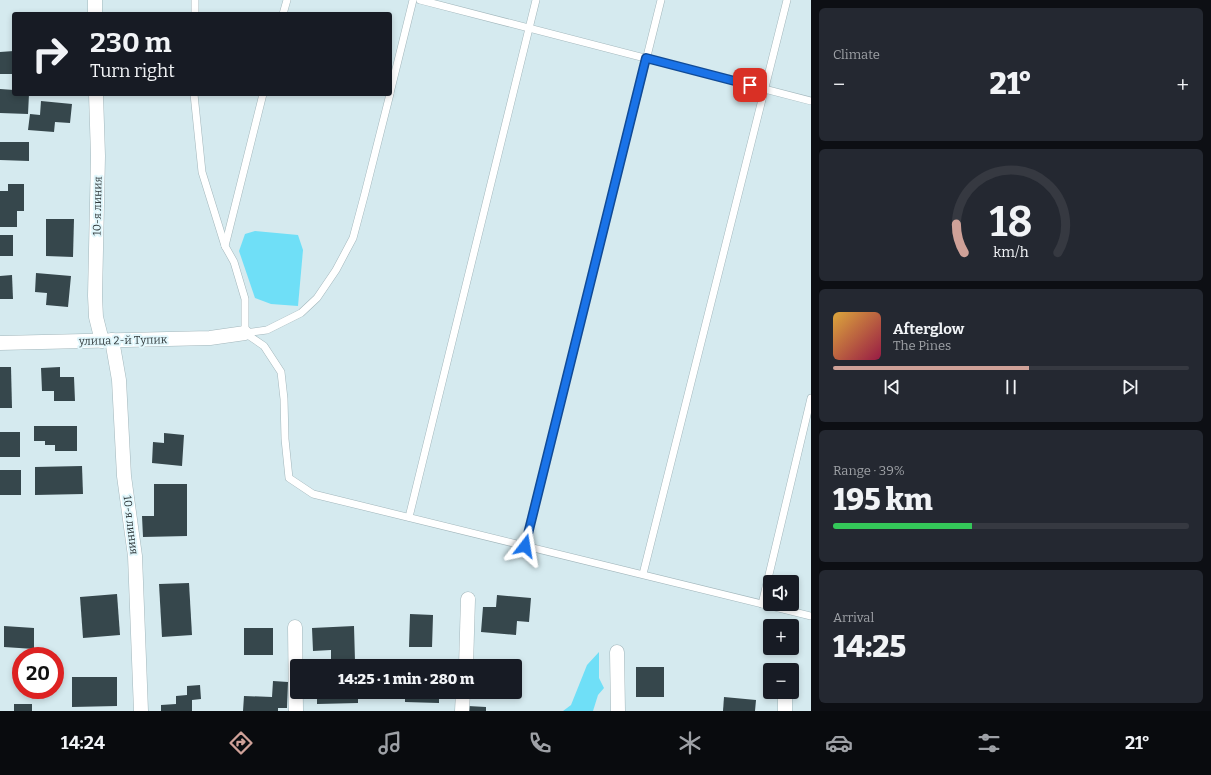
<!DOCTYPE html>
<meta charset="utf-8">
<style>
:root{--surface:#171b24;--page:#242831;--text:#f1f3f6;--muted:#9ea1a6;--line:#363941;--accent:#cfa198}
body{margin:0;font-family:Bitter,serif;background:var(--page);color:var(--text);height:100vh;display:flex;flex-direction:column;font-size:15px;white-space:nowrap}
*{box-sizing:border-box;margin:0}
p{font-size:13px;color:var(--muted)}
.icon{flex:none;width:22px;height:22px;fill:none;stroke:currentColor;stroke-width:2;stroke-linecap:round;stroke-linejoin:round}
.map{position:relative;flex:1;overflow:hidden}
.details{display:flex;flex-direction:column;gap:8px;padding:8px;background:#0d0f14;width:400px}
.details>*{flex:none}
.banner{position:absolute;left:12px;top:12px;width:380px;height:84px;border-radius:4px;box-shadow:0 2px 6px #0003;background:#171b24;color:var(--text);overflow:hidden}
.tools{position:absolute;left:763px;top:575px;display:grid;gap:8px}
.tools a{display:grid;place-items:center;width:36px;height:36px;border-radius:4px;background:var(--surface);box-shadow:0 2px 6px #0003;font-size:20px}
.speed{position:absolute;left:12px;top:647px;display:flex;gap:8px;font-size:20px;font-weight:700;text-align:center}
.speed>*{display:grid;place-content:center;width:52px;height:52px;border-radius:50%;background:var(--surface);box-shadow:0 2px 6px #0003;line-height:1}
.speed .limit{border:6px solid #d22;background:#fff;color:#111}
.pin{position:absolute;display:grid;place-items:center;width:34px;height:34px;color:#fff;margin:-17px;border-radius:8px;box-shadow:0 2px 6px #0006}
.me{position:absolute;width:44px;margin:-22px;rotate:14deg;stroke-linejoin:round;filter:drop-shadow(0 0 3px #0008)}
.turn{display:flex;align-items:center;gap:14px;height:84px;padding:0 12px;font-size:18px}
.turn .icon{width:52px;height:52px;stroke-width:2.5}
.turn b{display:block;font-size:28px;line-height:34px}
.big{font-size:30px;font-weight:800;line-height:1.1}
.details .widget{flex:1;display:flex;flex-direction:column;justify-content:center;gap:6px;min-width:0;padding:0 14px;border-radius:6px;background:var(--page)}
.details .dial{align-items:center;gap:0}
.dial svg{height:104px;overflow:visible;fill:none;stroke:var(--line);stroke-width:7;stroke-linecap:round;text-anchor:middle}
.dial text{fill:var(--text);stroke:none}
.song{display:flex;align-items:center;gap:12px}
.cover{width:48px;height:48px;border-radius:6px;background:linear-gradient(135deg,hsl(40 70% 55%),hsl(340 70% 35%))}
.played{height:4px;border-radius:2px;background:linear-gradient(90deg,var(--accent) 55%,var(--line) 55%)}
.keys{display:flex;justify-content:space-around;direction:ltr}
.heat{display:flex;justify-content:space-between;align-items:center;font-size:22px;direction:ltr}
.charge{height:6px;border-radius:3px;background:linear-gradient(90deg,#34c759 39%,var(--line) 0)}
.trip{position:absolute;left:290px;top:659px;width:232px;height:40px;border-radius:4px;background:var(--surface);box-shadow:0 2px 6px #0003;font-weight:800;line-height:40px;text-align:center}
.tab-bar{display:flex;height:64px;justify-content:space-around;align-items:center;background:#090b0e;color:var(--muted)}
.tab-bar .icon{width:28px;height:28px}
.tab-bar .current{color:var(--accent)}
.tab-bar b{font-size:18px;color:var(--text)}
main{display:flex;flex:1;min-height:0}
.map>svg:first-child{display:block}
</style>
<main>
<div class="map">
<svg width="811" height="711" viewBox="0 0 811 711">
<rect width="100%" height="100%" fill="#d5eaef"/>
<g fill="#6fdff7">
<polygon points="255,231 298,235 303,250 298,306 271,304 255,298 239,251 245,234"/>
<polygon points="599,652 599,678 604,688 598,695 593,711 563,711 571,705 587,665"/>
</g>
<g fill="#36474c">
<polygon points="14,51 14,74 0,74 0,52"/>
<polygon points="0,89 14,90 14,94 29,94 28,114 0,113"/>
<polygon points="41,101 72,104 70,123 55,122 54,132 28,130 30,114 40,115"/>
<polygon points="0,142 29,142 29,161 0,160"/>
<polygon points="8,184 24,184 24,211 17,211 17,227 0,227 0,191 8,191"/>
<polygon points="46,219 74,219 73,257 46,256"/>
<rect x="0" y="235" width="13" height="21"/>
<polygon points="36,273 71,276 68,307 46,305 47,293 35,292"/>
<polygon points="12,275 13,299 0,299 0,276"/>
<polygon points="0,367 11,367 12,408 0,408"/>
<polygon points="60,367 60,377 74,377 75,401 54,401 54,391 42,391 41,368"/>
<polygon points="34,426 77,426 77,451 55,451 55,445 45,445 45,441 34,441"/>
<rect x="0" y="432" width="20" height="25"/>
<polygon points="164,433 184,435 182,466 152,463 153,442 164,443"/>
<polygon points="82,466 83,494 35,495 35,467"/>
<rect x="0" y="470" width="21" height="25"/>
<polygon points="154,484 187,484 187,536 143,537 142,516 154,516"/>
<polygon points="189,583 192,635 162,637 159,584"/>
<polygon points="117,594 120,635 83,638 80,597"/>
<polygon points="497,595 531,598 529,622 517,621 516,635 481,632 483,607 496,607"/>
<polygon points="410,614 433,615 432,647 409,647"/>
<polygon points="4,626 34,628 34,649 4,647"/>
<polygon points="354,626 355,661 331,662 331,650 313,651 312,628"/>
<rect x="244" y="628" width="29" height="27"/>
<rect x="636" y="667" width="28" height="30"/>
<polygon points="72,677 117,677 117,706 72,707"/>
<polygon points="273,681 288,682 287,708 278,708 278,711 243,711 244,696 272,697"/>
<polygon points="200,685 201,699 192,700 192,711 161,711 161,705 176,704 176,696 187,695 187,686"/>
<polygon points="317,692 358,692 358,703 317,704"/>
<polygon points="405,692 439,692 439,703 405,702"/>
<polygon points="482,692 510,692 510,699 482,697"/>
<polygon points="724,697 756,700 755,711 723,711"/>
<rect x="14" y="704" width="18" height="7"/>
<polygon points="468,706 486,707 486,711 467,711"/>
</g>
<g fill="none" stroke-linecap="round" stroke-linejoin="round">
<g stroke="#a3b7bc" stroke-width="8">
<g id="service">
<polyline points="420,0 811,101"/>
<polyline points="195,14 195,0"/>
<polyline points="283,14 287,0"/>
<polyline points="390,93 413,0"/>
<polyline points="194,94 202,172 225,246"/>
<polyline points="245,333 264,346 281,372 284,399 285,439 289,478 313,494 811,616"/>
<polyline points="245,333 267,330 301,313 317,298 336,270 353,238 365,193 390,94"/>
<polyline points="245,333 245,299 234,262 225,246 263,94"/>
<polyline points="409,517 536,0"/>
<polyline points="525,546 661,0"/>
<polyline points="643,574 787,0"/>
<polyline points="762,604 811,398"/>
</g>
</g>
<g stroke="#a3b7bc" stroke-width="15">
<g id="minor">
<polyline points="95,14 95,0"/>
<polyline points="96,94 98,156 95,296 96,317 102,341"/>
<polyline points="112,340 119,380 124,476 135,556 141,711"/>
<polyline points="0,343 210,338 245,333"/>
<polyline points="295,627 296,711"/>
<polyline points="617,652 618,711"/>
<polyline points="466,666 468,599"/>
<polyline points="462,711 463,692"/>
<polyline points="785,711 785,692"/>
</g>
</g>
<use href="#service" stroke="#fff" stroke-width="7"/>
<use href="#minor" stroke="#fff" stroke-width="14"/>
</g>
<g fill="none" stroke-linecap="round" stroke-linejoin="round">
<g stroke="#114b97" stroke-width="10">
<polyline id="route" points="525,546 646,58 750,85"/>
</g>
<use href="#route" stroke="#1a73e8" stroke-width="7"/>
</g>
<g text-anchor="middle" stroke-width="4" stroke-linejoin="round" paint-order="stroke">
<g font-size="11" fill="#2f383a" stroke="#e2f7fc">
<text transform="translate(97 206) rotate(-89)" y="4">10-я линия</text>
<text transform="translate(123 340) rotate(-1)" y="4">улица 2-й Тупик</text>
<text transform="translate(131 525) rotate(83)" y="4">10-я линия</text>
</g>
</g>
</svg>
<div class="tools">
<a><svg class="icon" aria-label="sound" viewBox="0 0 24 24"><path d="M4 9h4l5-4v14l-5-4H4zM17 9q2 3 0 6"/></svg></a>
<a>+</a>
<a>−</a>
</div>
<div class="speed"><div class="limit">20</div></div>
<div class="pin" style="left:750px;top:85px;background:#d93025"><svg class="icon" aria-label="arrive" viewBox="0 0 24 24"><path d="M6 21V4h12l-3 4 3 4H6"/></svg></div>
<svg class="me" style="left:525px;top:546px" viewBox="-20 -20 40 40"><path d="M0-17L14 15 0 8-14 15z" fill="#1a73e8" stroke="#fff" stroke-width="4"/></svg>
<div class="trip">14:25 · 1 min · 280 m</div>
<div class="banner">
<div class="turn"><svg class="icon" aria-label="right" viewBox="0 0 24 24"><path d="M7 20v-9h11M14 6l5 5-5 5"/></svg><div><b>230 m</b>Turn right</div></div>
</div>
</div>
<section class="details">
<div class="widget"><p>Climate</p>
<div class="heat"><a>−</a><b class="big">21°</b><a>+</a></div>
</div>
<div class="widget dial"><svg viewBox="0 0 100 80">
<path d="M14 69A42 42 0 1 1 86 69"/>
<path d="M14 69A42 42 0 0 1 8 47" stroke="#cfa198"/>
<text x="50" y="56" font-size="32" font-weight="700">18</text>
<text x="50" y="72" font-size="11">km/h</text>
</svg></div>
<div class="widget">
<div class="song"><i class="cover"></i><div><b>Afterglow</b><p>The Pines</p></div></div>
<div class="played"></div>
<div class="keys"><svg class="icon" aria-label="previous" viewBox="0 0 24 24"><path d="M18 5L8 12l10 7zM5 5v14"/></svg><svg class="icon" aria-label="pause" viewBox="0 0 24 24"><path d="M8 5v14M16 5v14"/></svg><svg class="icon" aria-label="next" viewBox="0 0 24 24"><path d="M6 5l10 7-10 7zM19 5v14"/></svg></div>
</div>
<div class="widget"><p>Range · 39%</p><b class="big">195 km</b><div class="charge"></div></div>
<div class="widget"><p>Arrival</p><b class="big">14:25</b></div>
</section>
</main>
<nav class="tab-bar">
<b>14:24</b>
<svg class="icon current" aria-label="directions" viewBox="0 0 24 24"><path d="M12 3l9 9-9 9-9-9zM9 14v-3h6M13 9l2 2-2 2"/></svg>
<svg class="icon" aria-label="music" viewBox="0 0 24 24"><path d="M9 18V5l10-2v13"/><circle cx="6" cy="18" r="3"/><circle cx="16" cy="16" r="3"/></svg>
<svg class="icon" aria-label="phone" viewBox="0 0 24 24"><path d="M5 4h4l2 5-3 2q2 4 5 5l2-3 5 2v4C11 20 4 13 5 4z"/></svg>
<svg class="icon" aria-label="climate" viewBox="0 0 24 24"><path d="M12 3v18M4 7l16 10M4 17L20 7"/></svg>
<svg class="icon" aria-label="car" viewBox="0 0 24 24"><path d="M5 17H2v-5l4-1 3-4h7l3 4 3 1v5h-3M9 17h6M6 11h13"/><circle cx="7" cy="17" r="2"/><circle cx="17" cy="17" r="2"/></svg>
<svg class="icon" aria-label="filters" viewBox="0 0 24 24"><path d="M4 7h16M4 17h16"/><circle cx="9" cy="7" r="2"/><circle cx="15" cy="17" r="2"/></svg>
<b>21°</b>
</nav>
